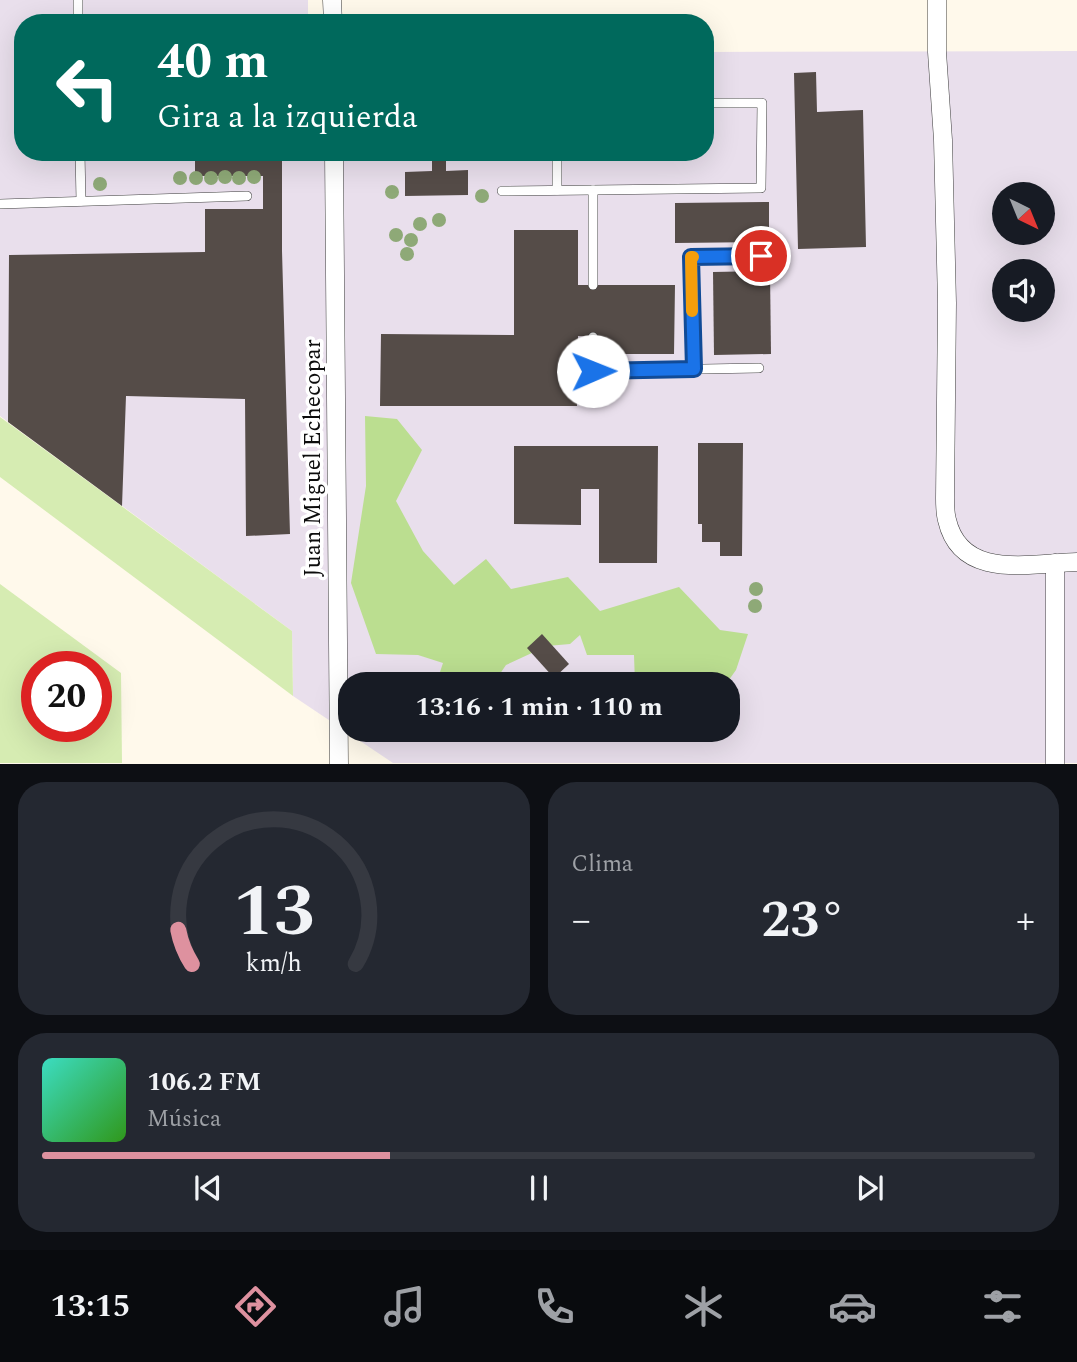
<!DOCTYPE html>
<html lang="es">
<meta charset="utf-8">
<style>
:root{--surface:#171b24;--page:#242831;--text:#f1f3f6;--muted:#9ea1a6;--line:#363941;--accent:#de919f}
body{margin:0;font-family:Spectral,serif;background:var(--page);color:var(--text);height:100vh;display:flex;flex-direction:column;font-size:26px;white-space:nowrap}
*{box-sizing:border-box;margin:0}
p{font-size:23px;color:var(--muted)}
.icon{flex:none;width:38px;height:38px;fill:none;stroke:currentColor;stroke-width:2;stroke-linecap:round;stroke-linejoin:round}
.map{position:relative;height:764px;overflow:hidden}
.sheet{display:flex;flex-direction:column;gap:18px;padding:18px;background:#0d0f14;flex:1}
.sheet>*{flex:none}
.guide{position:absolute;left:14px;top:14px;width:700px;height:147px;border-radius:28px;box-shadow:0 7px 28px #0002;background:#00695c;color:#fff;overflow:hidden}
.needle{width:46px;rotate:137deg}
.buttons{position:absolute;left:992px;top:182px;display:grid;gap:14px}
.buttons a{display:grid;place-items:center;width:63px;height:63px;border-radius:50%;background:var(--surface);box-shadow:0 7px 28px #0002;font-size:35px}
.speed{position:absolute;left:21px;top:651px;display:flex;gap:14px;font-size:35px;font-weight:700;text-align:center}
.speed>*{display:grid;place-content:center;width:91px;height:91px;border-radius:50%;background:var(--surface);box-shadow:0 7px 28px #0002;line-height:1}
.speed .limit{border:10px solid #d22;background:#fff;color:#111}
.pin{position:absolute;display:grid;place-items:center;width:60px;height:60px;color:#fff;margin:-30px;border:4px solid #fff;border-radius:50%;box-shadow:0 2px 7px #0007}
.me{position:absolute;width:77px;margin:-38px;rotate:89deg;stroke-linejoin:round;filter:drop-shadow(0 0 5px #0008)}
.turn{display:flex;align-items:center;gap:24px;height:147px;padding:0 28px;font-size:32px}
.turn .icon{width:91px;height:91px;stroke-width:2.5}
.turn b{display:block;font-size:49px;line-height:60px}
.big{font-size:52px;font-weight:700;line-height:1.1}
.sheet .widget{flex:1;display:flex;flex-direction:column;justify-content:center;gap:10px;min-width:0;padding:0 24px;border-radius:28px;background:var(--page)}
.sheet .dial{align-items:center;gap:0}
.dial svg{height:182px;overflow:visible;fill:none;stroke:var(--line);stroke-width:7;stroke-linecap:round;text-anchor:middle}
.dial text{fill:var(--text);stroke:none}
.song{display:flex;align-items:center;gap:21px}
.cover{width:84px;height:84px;border-radius:10px;background:linear-gradient(135deg,hsl(170 70% 55%),hsl(110 70% 35%))}
.played{height:7px;border-radius:4px;background:linear-gradient(90deg,var(--accent) 35%,var(--line) 35%)}
.keys{display:flex;justify-content:space-around;direction:ltr}
.heat{display:flex;justify-content:space-between;align-items:center;font-size:38px;direction:ltr}
.sheet .tiles{flex:1;display:grid;gap:18px;grid-template-columns:1fr 1fr}
.widget:last-child{grid-column:span 2}
.trip{position:absolute;left:338px;top:672px;width:402px;height:70px;border-radius:28px;background:var(--surface);box-shadow:0 7px 28px #0002;font-weight:700;line-height:70px;text-align:center}
.tabs{display:flex;height:112px;justify-content:space-around;align-items:center;background:#090b0e;color:var(--muted)}
.tabs .icon{width:49px;height:49px}
.tabs .current{color:var(--accent)}
.tabs b{font-size:32px;color:var(--text)}
.map>svg:first-child{display:block}
</style>
<div class="map">
<svg width="1077" height="764" viewBox="0 0 1077 764">
<rect width="100%" height="100%" fill="#fff9eb"/>
<path fill="#e9dfec" fill-rule="evenodd" d="M0 0H308V23H23V152H705V52L1077 51V763H393L293 696 292 631 0 416ZM1004 194H1043V233H1004ZM1004 271H1043V310H1004ZM350 684H728V730H350Z"/>
<g fill="#d6ecb2" fill-rule="evenodd">
<polygon points="0,417 292,631 293,696 0,477"/>
<path d="M0 584 121 673 122 763H0ZM37 667H96V726H37Z"/>
</g>
<polygon fill="#bbde90" points="365,416 397,419 422,450 396,501 423,551 454,585 486,559 511,589 568,577 600,611 679,587 720,630 748,634 736,670 726,684 635,684 634,655 587,655 580,635 570,644 547,646 506,665 493,684 436,684 443,663 418,655 376,654 351,583 366,486"/>
<g fill="#554c48">
<polygon points="816,72 817,112 863,110 866,247 798,249 794,73"/>
<polygon points="409,152 468,152 468,158 446,159 446,171 468,170 468,195 405,196 405,172 432,171 432,158 409,159"/>
<polygon points="195,159 282,159 282,251 290,534 246,536 245,399 126,396 122,506 8,422 9,255 205,252 205,209 263,209 263,176 195,176"/>
<polygon points="769,202 769,242 675,243 675,203"/>
<polygon points="514,230 578,230 578,285 675,285 674,354 603,354 604,337 578,336 577,406 380,406 381,334 514,335"/>
<polygon points="770,271 771,354 714,355 713,272"/>
<polygon points="698,443 743,443 742,556 720,556 720,542 702,542 702,524 698,524"/>
<polygon points="514,446 658,446 657,563 599,563 599,489 581,489 581,525 514,524"/>
<polygon points="542,634 569,664 554,678 527,648"/>
</g>
<g fill="none" stroke-linecap="round" stroke-linejoin="round">
<g stroke="#3f3f3f" stroke-width="10">
<g id="lane">
<polyline points="78,0 78,23"/>
<polyline points="80,152 81,201"/>
<polyline points="557,152 557,190"/>
<polyline points="593,190 593,285"/>
<polyline points="502,191 761,188 762,103 705,103"/>
<polyline points="0,204 247,196"/>
<polyline points="593,337 593,371 759,368"/>
<polyline points="694,369 691,257 761,256"/>
</g>
</g>
<g stroke="#3f3f3f" stroke-width="19">
<g id="street">
<polyline points="332,0 333,23"/>
<path d="M937 0V52L943 140 947 303 945 498C945 505 945 513 947 520 961 581 1030 563 1077 562"/>
<polyline points="334,152 339,764"/>
<polyline points="1055,764 1055,563"/>
</g>
</g>
<use href="#lane" stroke="#fff" stroke-width="9"/>
<use href="#street" stroke="#fff" stroke-width="18"/>
</g>
<g fill="#8ea977">
<circle cx="225" cy="177" r="7"/>
<circle cx="254" cy="177" r="7"/>
<circle cx="180" cy="178" r="7"/>
<circle cx="196" cy="178" r="7"/>
<circle cx="211" cy="178" r="7"/>
<circle cx="239" cy="178" r="7"/>
<circle cx="100" cy="184" r="7"/>
<circle cx="392" cy="192" r="7"/>
<circle cx="482" cy="196" r="7"/>
<circle cx="439" cy="220" r="7"/>
<circle cx="420" cy="224" r="7"/>
<circle cx="396" cy="235" r="7"/>
<circle cx="411" cy="240" r="7"/>
<circle cx="407" cy="254" r="7"/>
<circle cx="756" cy="589" r="7"/>
<circle cx="755" cy="606" r="7"/>
</g>
<g fill="none" stroke-linecap="round" stroke-linejoin="round">
<g stroke="#114b97" stroke-width="18">
<polyline id="route" points="593,371 694,369 691,257 761,256"/>
</g>
<use href="#route" stroke="#1a73e8" stroke-width="12"/>
<polyline stroke="#f59e0b" stroke-width="12" points="692,311 691,257 693,257"/>
</g>
<g text-anchor="middle" stroke-width="7" stroke-linejoin="round" paint-order="stroke">
<g font-size="23" fill="#0c0c0c" stroke="#fff">
<text transform="translate(312 458) rotate(-90)" y="8">Juan Miguel Echecopar</text>
</g>
</g>
</svg>
<div class="buttons">
<a><svg class="needle" viewBox="-14 -14 28 28"><path d="M0-13l5 13h-10z" fill="#e53935"/><path d="M0 13l5-13h-10z" fill="#9ea1a6"/></svg></a>
<a><svg class="icon" aria-label="sound" viewBox="0 0 24 24"><path d="M4 9h4l5-4v14l-5-4H4zM17 9q2 3 0 6"/></svg></a>
</div>
<div class="speed"><div class="limit">20</div></div>
<div class="pin" style="left:761px;top:256px;background:#d93025"><svg class="icon" aria-label="arrive" viewBox="0 0 24 24"><path d="M6 21V4h12l-3 4 3 4H6"/></svg></div>
<svg class="me" style="left:593px;top:371px" viewBox="-20 -20 40 40"><circle r="19" fill="#fff"/><path d="M0-13L10 11 0 6-10 11z" fill="#1a73e8"/></svg>
<div class="trip">13:16 · 1 min · 110 m</div>
<div class="guide">
<div class="turn"><svg class="icon" aria-label="left" viewBox="0 0 24 24"><path d="M17 20v-9H6M10 6l-5 5 5 5"/></svg><div><b>40 m</b>Gira a la izquierda</div></div>
</div>
</div>
<section class="sheet">
<div class="tiles">
<div class="widget dial"><svg viewBox="0 0 100 80">
<path d="M14 69A42 42 0 1 1 86 69"/>
<path d="M14 69A42 42 0 0 1 8 54" stroke="#de919f"/>
<text x="50" y="56" font-size="32" font-weight="700">13</text>
<text x="50" y="72" font-size="11">km/h</text>
</svg></div>
<div class="widget"><p>Clima</p>
<div class="heat"><a>−</a><b class="big">23°</b><a>+</a></div>
</div>
<div class="widget">
<div class="song"><i class="cover"></i><div><b>106.2 FM</b><p>Música</p></div></div>
<div class="played"></div>
<div class="keys"><svg class="icon" aria-label="previous" viewBox="0 0 24 24"><path d="M18 5L8 12l10 7zM5 5v14"/></svg><svg class="icon" aria-label="pause" viewBox="0 0 24 24"><path d="M8 5v14M16 5v14"/></svg><svg class="icon" aria-label="next" viewBox="0 0 24 24"><path d="M6 5l10 7-10 7zM19 5v14"/></svg></div>
</div>
</div>
</section>
<nav class="tabs">
<b>13:15</b>
<svg class="icon current" aria-label="directions" viewBox="0 0 24 24"><path d="M12 3l9 9-9 9-9-9zM9 14v-3h6M13 9l2 2-2 2"/></svg>
<svg class="icon" aria-label="music" viewBox="0 0 24 24"><path d="M9 18V5l10-2v13"/><circle cx="6" cy="18" r="3"/><circle cx="16" cy="16" r="3"/></svg>
<svg class="icon" aria-label="phone" viewBox="0 0 24 24"><path d="M5 4h4l2 5-3 2q2 4 5 5l2-3 5 2v4C11 20 4 13 5 4z"/></svg>
<svg class="icon" aria-label="climate" viewBox="0 0 24 24"><path d="M12 3v18M4 7l16 10M4 17L20 7"/></svg>
<svg class="icon" aria-label="car" viewBox="0 0 24 24"><path d="M5 17H2v-5l4-1 3-4h7l3 4 3 1v5h-3M9 17h6M6 11h13"/><circle cx="7" cy="17" r="2"/><circle cx="17" cy="17" r="2"/></svg>
<svg class="icon" aria-label="filters" viewBox="0 0 24 24"><path d="M4 7h16M4 17h16"/><circle cx="9" cy="7" r="2"/><circle cx="15" cy="17" r="2"/></svg>
</nav>
